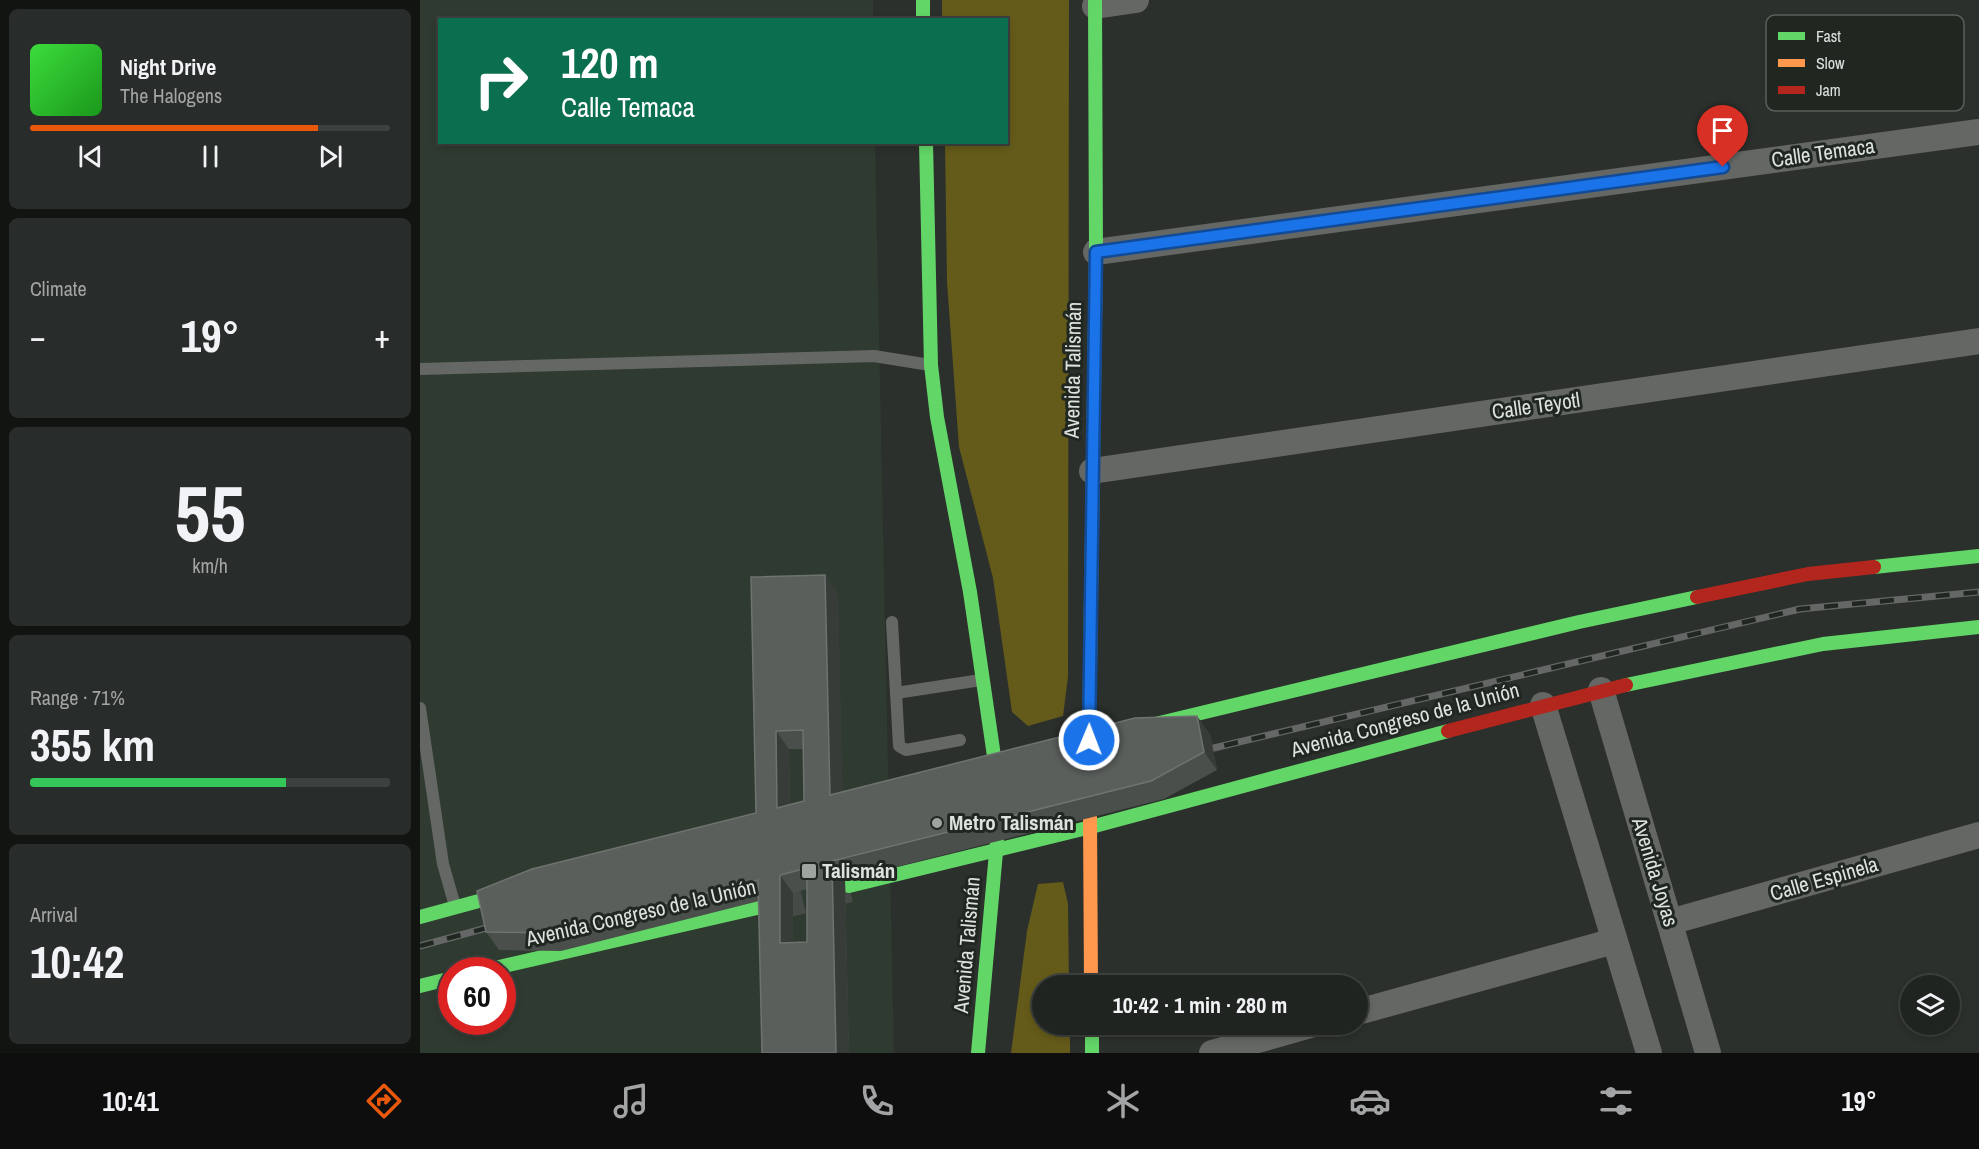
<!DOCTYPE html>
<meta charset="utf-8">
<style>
:root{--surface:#202421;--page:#282c2a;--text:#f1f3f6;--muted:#a2a4a5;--line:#3d413f;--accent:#ea580c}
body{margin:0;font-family:"Archivo Narrow",sans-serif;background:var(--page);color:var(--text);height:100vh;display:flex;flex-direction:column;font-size:22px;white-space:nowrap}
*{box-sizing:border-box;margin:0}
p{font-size:20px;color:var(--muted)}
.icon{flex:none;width:33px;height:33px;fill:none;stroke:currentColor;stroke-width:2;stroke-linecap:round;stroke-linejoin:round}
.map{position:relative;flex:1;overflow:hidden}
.side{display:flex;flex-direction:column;gap:9px;padding:9px;background:#121412;width:420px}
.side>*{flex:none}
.hud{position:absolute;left:18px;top:18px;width:570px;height:126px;border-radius:0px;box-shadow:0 3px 9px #0003,0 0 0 2px var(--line);background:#0b6e4f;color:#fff;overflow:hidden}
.controls{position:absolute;left:1480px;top:975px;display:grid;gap:12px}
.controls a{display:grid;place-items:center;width:60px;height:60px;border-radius:50%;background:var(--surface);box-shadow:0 3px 9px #0003,0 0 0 2px var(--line);font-size:30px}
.speed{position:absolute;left:18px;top:957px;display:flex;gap:12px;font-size:30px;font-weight:700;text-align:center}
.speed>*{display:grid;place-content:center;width:78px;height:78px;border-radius:50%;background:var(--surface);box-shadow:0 3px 9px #0003,0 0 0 2px var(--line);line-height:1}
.speed .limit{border:9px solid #d22;background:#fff;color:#111}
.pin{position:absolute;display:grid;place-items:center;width:51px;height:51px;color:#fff;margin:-62px -26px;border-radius:50% 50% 50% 0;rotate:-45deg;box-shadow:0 0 6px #0007}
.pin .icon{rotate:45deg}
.me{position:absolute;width:66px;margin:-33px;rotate:1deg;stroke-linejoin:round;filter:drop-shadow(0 0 4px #0008)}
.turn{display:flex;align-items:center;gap:21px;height:126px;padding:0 24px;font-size:27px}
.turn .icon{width:78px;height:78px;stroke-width:2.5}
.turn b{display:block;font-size:42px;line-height:51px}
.big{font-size:45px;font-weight:700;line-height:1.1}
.side .widget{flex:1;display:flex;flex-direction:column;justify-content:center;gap:9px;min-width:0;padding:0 21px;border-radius:9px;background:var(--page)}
.side .dial{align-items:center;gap:0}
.dial b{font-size:78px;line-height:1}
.song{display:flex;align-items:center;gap:18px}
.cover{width:72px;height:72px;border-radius:9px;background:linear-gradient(135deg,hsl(120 70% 55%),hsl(120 70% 35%))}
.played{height:6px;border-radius:3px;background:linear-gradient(90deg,var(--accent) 80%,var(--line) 80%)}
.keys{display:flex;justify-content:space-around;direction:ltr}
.heat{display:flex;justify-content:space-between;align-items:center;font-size:33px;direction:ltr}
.charge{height:9px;border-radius:4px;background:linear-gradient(90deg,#34c759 71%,var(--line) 0)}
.trip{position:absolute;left:612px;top:975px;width:336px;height:60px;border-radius:30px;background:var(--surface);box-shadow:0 3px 9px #0003,0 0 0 2px var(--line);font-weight:700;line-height:60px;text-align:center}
.tabs{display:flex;height:96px;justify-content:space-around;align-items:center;background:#0d0e0d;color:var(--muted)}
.tabs .icon{width:42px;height:42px}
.tabs .on{color:var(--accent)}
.tabs b{font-size:27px;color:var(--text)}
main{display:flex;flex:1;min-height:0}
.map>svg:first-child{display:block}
</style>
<main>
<section class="side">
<div class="widget">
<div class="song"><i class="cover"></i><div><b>Night Drive</b><p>The Halogens</p></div></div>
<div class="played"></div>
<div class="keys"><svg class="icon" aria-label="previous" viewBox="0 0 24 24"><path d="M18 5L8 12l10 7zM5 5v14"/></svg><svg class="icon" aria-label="pause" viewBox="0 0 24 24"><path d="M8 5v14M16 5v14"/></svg><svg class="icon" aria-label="next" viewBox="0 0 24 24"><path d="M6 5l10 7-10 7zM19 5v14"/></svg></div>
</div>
<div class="widget"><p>Climate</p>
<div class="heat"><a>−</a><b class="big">19°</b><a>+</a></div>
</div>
<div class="widget dial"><b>55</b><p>km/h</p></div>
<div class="widget"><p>Range · 71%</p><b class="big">355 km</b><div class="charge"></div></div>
<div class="widget"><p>Arrival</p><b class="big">10:42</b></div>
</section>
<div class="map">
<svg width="1559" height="1053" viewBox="0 0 1559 1053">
<rect width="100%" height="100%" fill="#2b302c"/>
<path fill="#2f3a30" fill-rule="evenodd" d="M0 0H453V20H20V142L455 143 474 1053H0ZM32 970H82V1022H32Z"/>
<g fill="#645a1a">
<polygon points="522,0 649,0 648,677 643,716 608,726 592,712 573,578 539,447 527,282 525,143 586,142 586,20 522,19"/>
<polygon points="643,882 648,904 649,985 622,986 622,1024 650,1025 650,1053 591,1053 607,931 618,884"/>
</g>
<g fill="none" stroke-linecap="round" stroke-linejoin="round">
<polyline stroke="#464b47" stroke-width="33" stroke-dasharray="33 16" stroke-linecap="butt" points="350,905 429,886"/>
<g stroke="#656765" stroke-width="12">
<polyline points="0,369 454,356 510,365"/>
<polyline points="472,622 479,746 486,750 540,740"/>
<polyline points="476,693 561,680"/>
<polyline points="0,708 23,864 35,906"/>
</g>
<g stroke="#656765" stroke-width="26">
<polyline points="675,6 716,0"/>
<polyline points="676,252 1559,132"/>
<polyline points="672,471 1559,341"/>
<polyline points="1181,690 1288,1053"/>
<polyline points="1123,705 1229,1053"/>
<polyline points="1250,922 1559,835"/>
<polyline points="938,1012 1194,941"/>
<polyline points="792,1053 894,1024"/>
</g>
<g stroke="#63d668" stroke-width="14">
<polyline points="503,0 503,20"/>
<polyline points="506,142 511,365 517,417 550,592 575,763"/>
<polyline points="1454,567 1559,556"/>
<polyline points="1206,685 1403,644 1559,627"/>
<polyline points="727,726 1159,622 1277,597"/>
<polyline points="669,740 676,252 675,0"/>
<polyline points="429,886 671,827 1028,731"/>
<polyline points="0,917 103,889"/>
<polyline points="66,970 350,905"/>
<polyline points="0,986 32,978"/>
<polyline points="672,1024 672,1053"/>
<polyline points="558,1053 577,841"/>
</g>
<polyline stroke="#ff974d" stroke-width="14" points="670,817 671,986"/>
<g stroke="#b3261e" stroke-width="14">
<polyline points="1277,597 1388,574 1454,567"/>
<polyline points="1028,731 1206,685"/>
</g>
<g stroke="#646765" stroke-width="7">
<g id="rail">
<polyline points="777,752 1380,609 1559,592"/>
<polyline points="0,946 81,924"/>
</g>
</g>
<use href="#rail" stroke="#202721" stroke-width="4.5" stroke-dasharray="14" stroke-linecap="butt"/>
</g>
<path fill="#4a4f4c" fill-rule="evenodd" d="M405 575 418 594 422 791 790 734 797 770 744 799 425 880 429 1053H342L339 901 141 951 79 950 66 932 336 813 331 577ZM369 749H384V801L370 804ZM387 889V942L373 943V893Z"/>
<g fill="#373c39">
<polygon points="405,575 418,594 423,813 410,795"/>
<polygon points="777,716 790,734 797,770 784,752"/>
<polygon points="356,731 369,749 370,826 357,808"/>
<polygon points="412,861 425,880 429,1053 416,1053"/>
<polygon points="360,875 373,893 373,961 360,943"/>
</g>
<path fill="#5a5f5c" stroke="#6e7370" stroke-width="1.5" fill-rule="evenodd" d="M405 575 410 795 715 718 777 716 784 752 731 781 412 861 416 1053H342L338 880 128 933 66 932 57 891 112 869 336 813 331 577ZM383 730 384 801 357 808 356 731ZM387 868V942L360 943V875Z"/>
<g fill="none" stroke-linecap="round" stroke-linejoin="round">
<g stroke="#114b97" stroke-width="15">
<polyline id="route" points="669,740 676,252 1303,167"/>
</g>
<use href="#route" stroke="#1a73e8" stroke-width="10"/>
</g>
<g fill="#9fa4a0" stroke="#202721" stroke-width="2">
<circle cx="517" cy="823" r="6"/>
<rect x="381" y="863" width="16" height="16" rx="3"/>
</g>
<g text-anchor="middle" stroke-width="6" stroke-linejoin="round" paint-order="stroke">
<g font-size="21" fill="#dde2de" stroke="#202721">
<text transform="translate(1403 153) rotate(-8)" y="7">Calle Temaca</text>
<text transform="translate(653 370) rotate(-89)" y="7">Avenida Talismán</text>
<text transform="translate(1116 406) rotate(-8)" y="7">Calle Teyotl</text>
<text transform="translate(985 720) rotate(-15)" y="7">Avenida Congreso de la Unión</text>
<text transform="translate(1235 872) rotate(73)" y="7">Avenida Joyas</text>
<text transform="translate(1404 879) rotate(-16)" y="7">Calle Espinela</text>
<text transform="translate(221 913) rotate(-13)" y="7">Avenida Congreso de la Unión</text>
<text transform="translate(547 945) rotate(-85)" y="7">Avenida Talismán</text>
</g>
<g font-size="21" font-weight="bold" fill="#dde2de" stroke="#202721" text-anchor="start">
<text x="529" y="830">Metro Talismán</text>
<text x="402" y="878">Talismán</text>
</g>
</g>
<rect x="1346" y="15" width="198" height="96" rx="9" fill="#202721" stroke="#595f5a" stroke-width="1.5"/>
<rect x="1358" y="32" width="27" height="8" fill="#63d668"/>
<rect x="1358" y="59" width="27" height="8" fill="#ff974d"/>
<rect x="1358" y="86" width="27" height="8" fill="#b3261e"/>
<g font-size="16" fill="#dde2de">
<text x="1396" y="42">Fast</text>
<text x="1396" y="69">Slow</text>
<text x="1396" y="96">Jam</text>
</g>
</svg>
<div class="controls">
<a><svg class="icon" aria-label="layers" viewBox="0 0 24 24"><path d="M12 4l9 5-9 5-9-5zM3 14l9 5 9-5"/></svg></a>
</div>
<div class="speed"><div class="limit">60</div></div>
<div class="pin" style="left:1303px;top:167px;background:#d93025"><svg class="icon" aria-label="arrive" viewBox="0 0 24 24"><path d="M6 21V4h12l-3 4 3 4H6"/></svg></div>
<svg class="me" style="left:669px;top:740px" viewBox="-20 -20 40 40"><circle r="17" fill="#1a73e8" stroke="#fff" stroke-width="3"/><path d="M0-11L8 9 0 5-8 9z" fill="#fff"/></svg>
<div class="trip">10:42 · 1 min · 280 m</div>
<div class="hud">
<div class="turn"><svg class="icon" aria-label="right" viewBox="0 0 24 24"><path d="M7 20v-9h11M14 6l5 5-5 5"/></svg><div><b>120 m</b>Calle Temaca</div></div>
</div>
</div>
</main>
<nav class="tabs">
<b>10:41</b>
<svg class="icon on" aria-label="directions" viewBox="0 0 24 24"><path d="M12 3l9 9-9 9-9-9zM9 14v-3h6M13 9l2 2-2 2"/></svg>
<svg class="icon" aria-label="music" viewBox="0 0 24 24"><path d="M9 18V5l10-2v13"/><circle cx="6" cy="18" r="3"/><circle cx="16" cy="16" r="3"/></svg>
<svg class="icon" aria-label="phone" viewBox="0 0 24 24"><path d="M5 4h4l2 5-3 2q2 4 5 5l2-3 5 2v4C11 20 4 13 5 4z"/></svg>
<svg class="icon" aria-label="climate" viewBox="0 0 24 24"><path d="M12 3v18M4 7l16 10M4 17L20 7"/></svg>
<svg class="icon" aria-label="car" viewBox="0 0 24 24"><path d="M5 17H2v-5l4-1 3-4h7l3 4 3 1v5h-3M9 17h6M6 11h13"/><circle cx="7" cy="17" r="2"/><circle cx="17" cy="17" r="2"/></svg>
<svg class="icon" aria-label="filters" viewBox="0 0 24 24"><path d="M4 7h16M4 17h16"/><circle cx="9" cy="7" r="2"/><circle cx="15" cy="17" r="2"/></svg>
<b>19°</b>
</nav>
